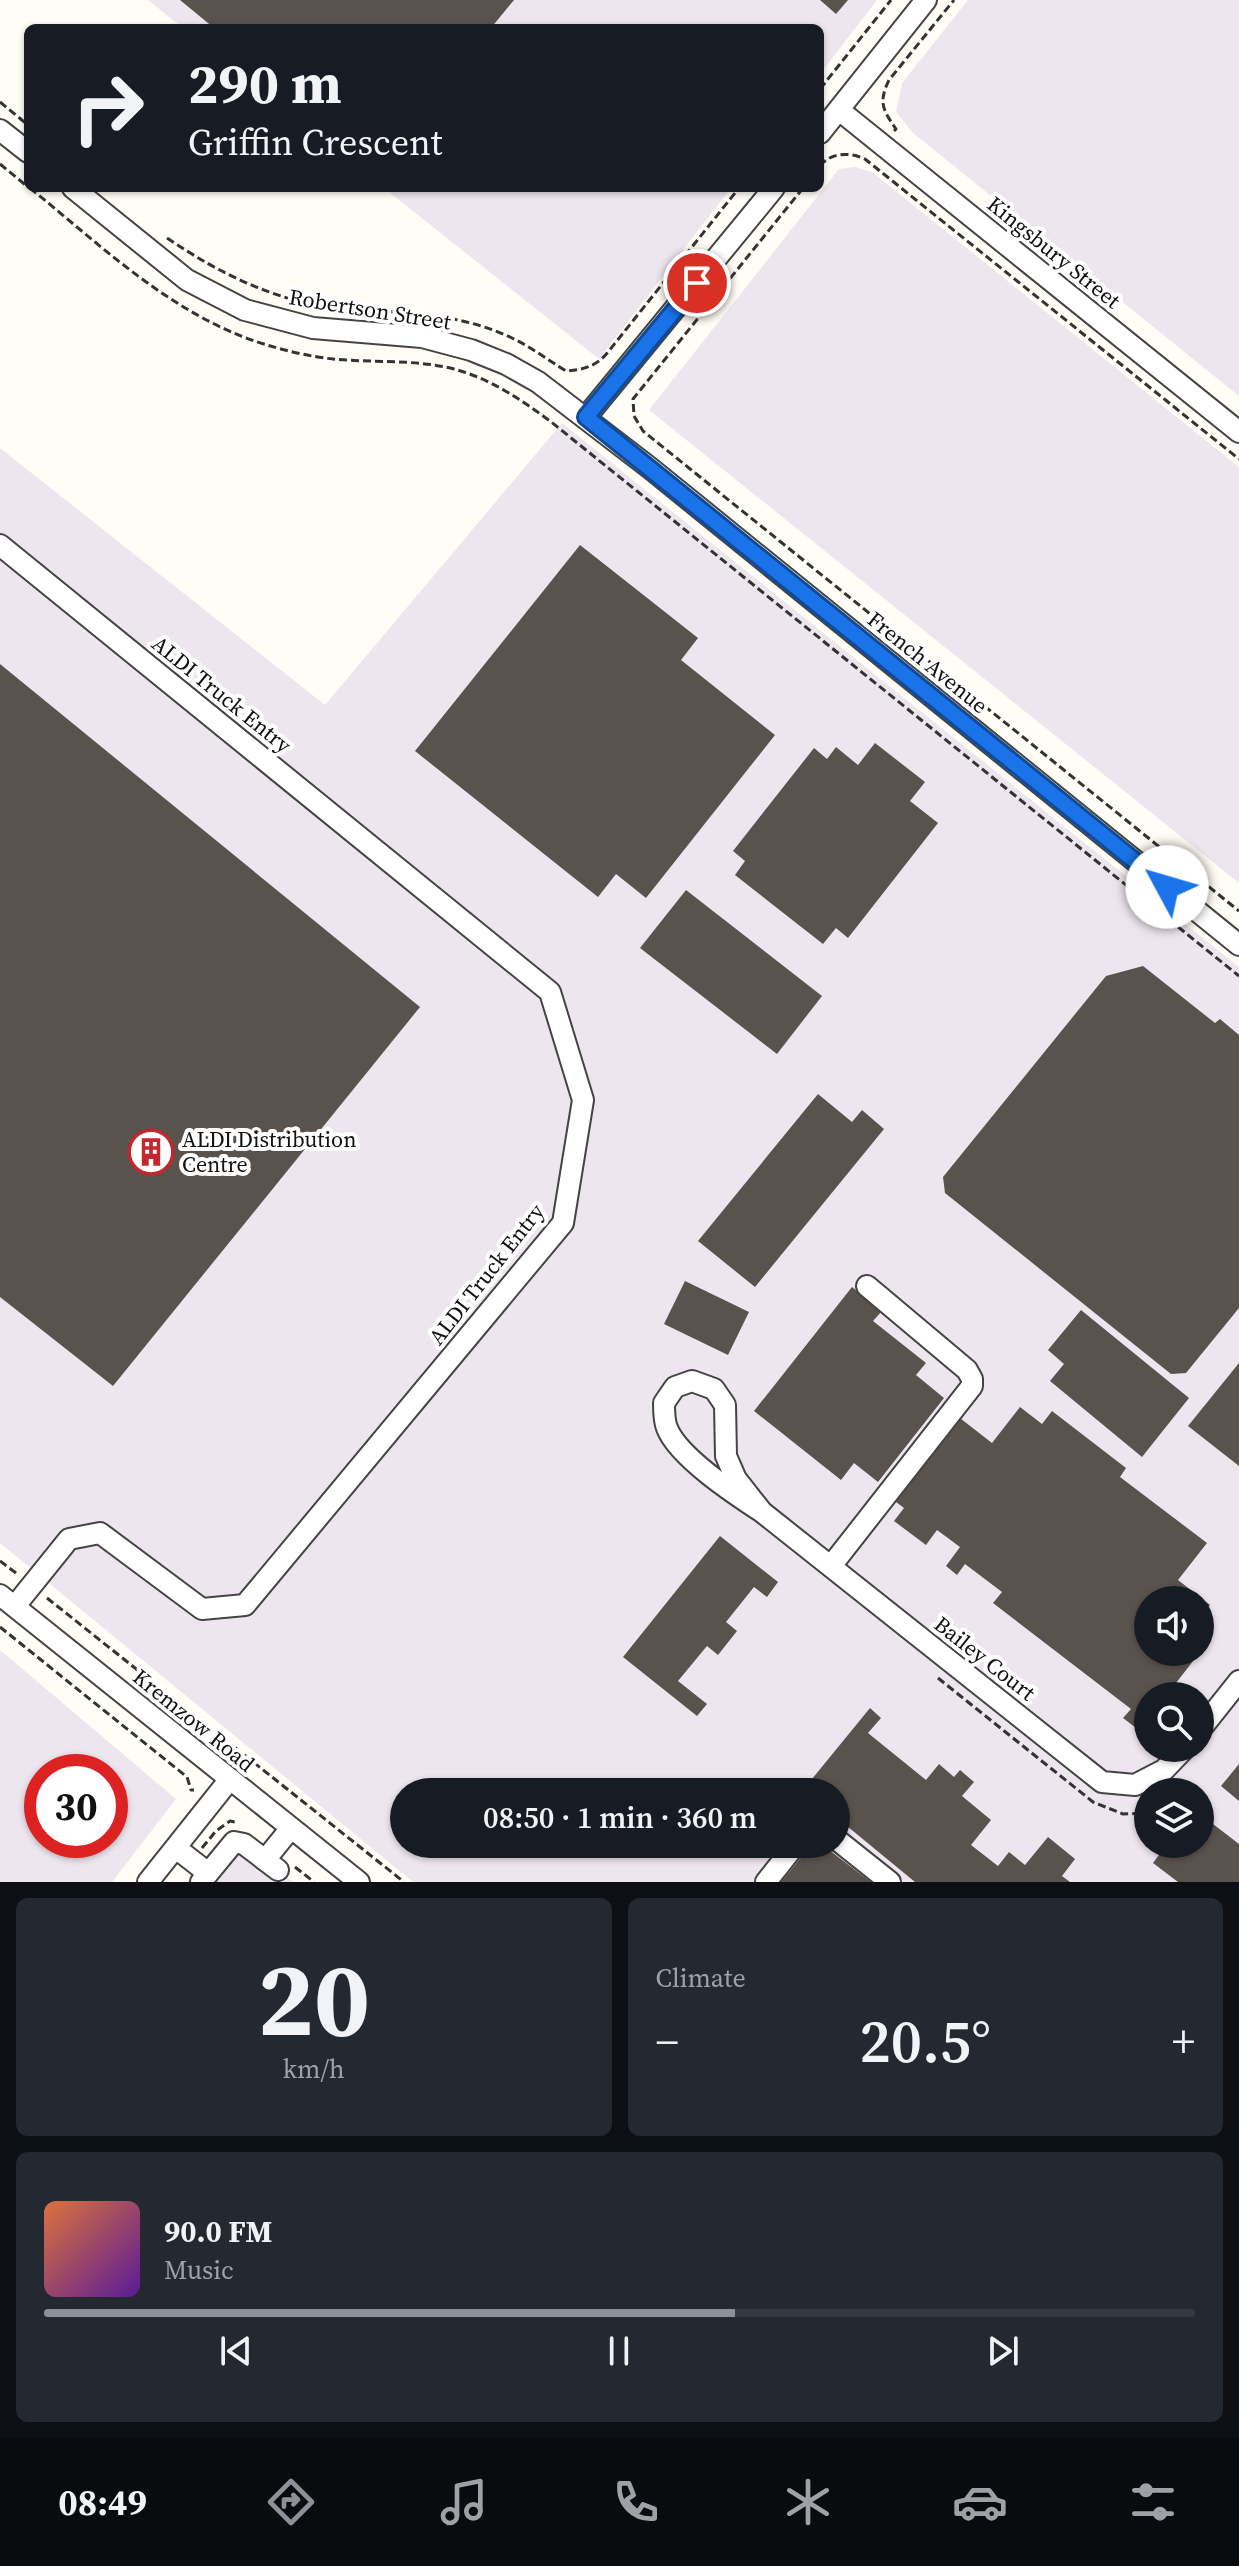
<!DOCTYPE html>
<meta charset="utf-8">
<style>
:root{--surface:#171b24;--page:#242831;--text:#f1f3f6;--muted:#9ea1a6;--line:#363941;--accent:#8c9099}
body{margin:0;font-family:"Source Serif 4",serif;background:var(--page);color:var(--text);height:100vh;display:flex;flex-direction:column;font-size:30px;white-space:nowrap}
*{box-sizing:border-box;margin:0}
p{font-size:26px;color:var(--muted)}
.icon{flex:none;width:44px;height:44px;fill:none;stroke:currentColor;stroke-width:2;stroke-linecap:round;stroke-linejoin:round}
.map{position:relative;height:1882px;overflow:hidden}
.details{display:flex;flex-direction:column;gap:16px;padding:16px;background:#0d0f14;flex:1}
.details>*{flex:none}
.hud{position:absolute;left:24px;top:24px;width:800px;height:168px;border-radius:12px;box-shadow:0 2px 6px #0004;background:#171b24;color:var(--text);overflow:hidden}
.tools{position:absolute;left:1134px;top:1586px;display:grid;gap:16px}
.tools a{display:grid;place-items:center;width:80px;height:80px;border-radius:50%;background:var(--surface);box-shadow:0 2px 6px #0004;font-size:40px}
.speed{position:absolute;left:24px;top:1754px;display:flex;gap:16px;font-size:40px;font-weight:700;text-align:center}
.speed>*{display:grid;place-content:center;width:104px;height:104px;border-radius:50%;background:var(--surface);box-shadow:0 2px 6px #0004;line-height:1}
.speed .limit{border:12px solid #d22;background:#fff;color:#111}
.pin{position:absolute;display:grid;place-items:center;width:68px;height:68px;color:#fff;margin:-34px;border:4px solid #fff;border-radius:50%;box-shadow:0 2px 8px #0007}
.me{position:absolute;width:88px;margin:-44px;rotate:309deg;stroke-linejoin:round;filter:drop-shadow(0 0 6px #0008)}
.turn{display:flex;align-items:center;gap:28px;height:168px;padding:0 32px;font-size:36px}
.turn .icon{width:104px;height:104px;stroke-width:2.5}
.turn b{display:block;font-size:56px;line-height:68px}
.big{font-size:60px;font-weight:600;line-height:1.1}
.details .card{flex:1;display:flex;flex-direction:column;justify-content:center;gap:12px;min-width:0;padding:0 28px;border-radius:12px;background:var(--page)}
.details .dial{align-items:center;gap:0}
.dial b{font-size:104px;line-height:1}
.song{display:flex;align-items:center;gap:24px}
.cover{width:96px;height:96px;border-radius:12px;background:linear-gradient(135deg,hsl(20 70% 55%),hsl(270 70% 35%))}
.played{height:8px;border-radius:4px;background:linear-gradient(90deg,var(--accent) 60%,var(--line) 60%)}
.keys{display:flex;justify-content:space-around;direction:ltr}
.heat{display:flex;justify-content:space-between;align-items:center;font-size:44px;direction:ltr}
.details .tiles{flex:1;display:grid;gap:16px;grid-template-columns:1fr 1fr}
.card:last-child{grid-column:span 2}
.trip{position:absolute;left:390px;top:1778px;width:460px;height:80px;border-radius:40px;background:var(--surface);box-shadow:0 2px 6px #0004;font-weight:600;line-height:80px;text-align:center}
.dock{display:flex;height:128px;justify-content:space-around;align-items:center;background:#090b0e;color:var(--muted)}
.dock .icon{width:56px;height:56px}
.dock .selected{color:var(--accent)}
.dock b{font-size:36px;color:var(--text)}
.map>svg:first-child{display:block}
</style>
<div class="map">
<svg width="1239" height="1882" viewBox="0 0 1239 1882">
<rect width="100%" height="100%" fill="#fffdf5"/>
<g fill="#eee6ef" fill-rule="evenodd">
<polygon points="148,0 877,0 820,74 820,28 183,28"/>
<polygon points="968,0 1239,0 1239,396 913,133 896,112 902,83"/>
<polygon points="855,167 872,172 1239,467 1239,883 649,410 839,169"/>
<polygon points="384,188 731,188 599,359"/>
<path d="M562 423 1239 967V1882H413L0 1543V448L325 705ZM1148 1600H1200V1652H1148ZM1148 1696H1200V1748H1148ZM404 1792H836V1844H404ZM1148 1792H1200V1844H1148Z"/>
<path d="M0 1650 176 1799 112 1882H0ZM110 1772V1840H42V1772Z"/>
<polygon points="240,1840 293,1882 187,1882 218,1843"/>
</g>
<g fill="#5a524d">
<polygon points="180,0 514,0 491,28 214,28"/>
<polygon points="820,0 848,0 836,14"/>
<polygon points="580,545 698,638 681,660 775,735 646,898 616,874 598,897 415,751"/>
<polygon points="0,664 420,1007 113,1386 0,1297"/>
<polygon points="875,743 925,782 910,801 938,823 848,938 836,928 823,944 735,875 745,861 733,851 814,748 827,759 836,747 858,765"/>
<polygon points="686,890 822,996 777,1054 640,948"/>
<polygon points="1143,966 1215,1023 1220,1019 1239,1035 1239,1308 1186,1373 1171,1374 945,1193 943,1177 1106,976"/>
<polygon points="818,1094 852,1122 862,1110 884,1129 755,1287 698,1241"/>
<polygon points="685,1281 749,1312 728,1355 664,1324"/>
<polygon points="852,1287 882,1311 873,1321 926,1363 916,1375 944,1398 878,1482 854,1463 841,1480 754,1411"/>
<polygon points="1081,1310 1189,1398 1142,1457 1050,1381 1064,1364 1048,1350"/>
<polygon points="1239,1363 1239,1466 1188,1426"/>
<polygon points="1020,1407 1042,1424 1052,1411 1126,1468 1120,1477 1207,1543 1178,1580 1210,1605 1200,1617 1200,1600 1148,1600 1148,1652 1200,1652 1166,1696 1148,1696 1148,1720 1140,1731 1123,1718 1131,1709 993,1603 1002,1592 965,1564 957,1575 946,1566 960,1547 937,1530 926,1545 894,1521 904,1508 892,1499 956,1415 992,1443"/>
<polygon points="720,1536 778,1582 767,1597 754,1587 726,1622 737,1631 718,1655 707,1646 678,1681 707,1704 697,1716 623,1657"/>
<polygon points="870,1708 881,1718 868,1733 926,1780 939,1764 954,1777 960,1770 974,1782 962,1796 991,1820 971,1845 998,1866 1009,1852 1025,1865 1048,1837 1075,1859 1062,1876 1070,1882 915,1882 836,1817 836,1792 806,1792 803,1790"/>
<polygon points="1239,1764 1239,1801 1221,1786"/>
<polygon points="1200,1814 1239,1844 1239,1882 1178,1882 1153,1863 1167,1844 1200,1844"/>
<polygon points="812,1844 821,1844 871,1882 781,1882"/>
</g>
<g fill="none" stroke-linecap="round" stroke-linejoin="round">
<g stroke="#444" stroke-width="24">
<g id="minor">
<polyline points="839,110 1239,432"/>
<polyline points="0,130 28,152"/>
<polyline points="820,133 926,0"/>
<polyline points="73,188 187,280 245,310 313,328 422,337 471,350 506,364 538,382 650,468 1239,945"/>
<polyline points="586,417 774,188"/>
<polyline points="0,545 550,992 583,1100 563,1223 245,1605 202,1609 100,1533 69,1539 15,1606"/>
<path d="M762 1512 736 1479 726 1456 725 1405 714 1389 692 1381 675 1387 664 1403C664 1411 664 1421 667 1428 678 1457 736 1495 762 1512L1102 1782 1135 1785 1164 1770 1185 1748"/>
<polyline points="831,1566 972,1386 972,1379 967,1370 867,1286"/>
<polyline points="0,1595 359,1882"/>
<polyline points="1200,1730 1239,1681"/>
<polyline points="836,1839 890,1882"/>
<polyline points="176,1848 208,1873"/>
<polyline points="265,1860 291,1828"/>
<polyline points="148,1882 230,1779"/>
<polyline points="201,1882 234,1842 244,1844 278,1870"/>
<polyline points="766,1882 796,1844"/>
</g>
</g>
<g stroke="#333" stroke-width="3" stroke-dasharray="8 4" stroke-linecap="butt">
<polyline points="820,89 891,0"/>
<polyline points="0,102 28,125"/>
<path d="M894 131 896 129C883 110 878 103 889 80L954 0"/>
<polyline points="0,164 28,187"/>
<path d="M820 166C831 152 850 152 865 159L1239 459"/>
<path d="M30 188C104 248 174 317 267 345 287 351 312 357 333 359 373 363 415 359 454 369 491 379 520 399 550 421L1239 976"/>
<polyline points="803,188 633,399 634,416 643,431 1239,911"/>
<path d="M167 238C222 275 262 293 326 309"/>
<path d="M354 311C407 311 464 315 512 338 531 347 548 360 566 371 583 370 597 366 608 352L739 188"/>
<polyline points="0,1561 16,1573"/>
<polyline points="47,1598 404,1882"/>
<polyline points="0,1627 187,1777 191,1790 194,1790"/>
<polyline points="938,1678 1093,1802 1123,1814 1148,1813"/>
<polyline points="202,1848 216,1831 230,1821 235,1822"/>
<polyline points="295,1867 314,1882"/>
</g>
<use href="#minor" stroke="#fff" stroke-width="20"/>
</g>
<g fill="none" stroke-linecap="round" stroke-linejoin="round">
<g stroke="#114b97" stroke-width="20">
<polyline id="route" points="697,283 586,417 1167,887"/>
</g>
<use href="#route" stroke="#1a73e8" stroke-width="14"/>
</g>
<defs>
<g id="building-ring" transform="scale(2.3)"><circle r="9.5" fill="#fff" stroke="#c4262e" stroke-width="1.5"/><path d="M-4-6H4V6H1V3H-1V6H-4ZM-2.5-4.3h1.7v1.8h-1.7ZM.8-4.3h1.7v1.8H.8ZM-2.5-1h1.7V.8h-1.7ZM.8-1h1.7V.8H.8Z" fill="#c4262e"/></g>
</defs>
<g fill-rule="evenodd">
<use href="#building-ring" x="151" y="1152"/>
</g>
<g text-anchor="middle" stroke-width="8" stroke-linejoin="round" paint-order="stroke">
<g font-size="22" fill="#111" stroke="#fff">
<text transform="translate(1054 252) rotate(39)" y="8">Kingsbury Street</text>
<text transform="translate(370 309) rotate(9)" y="8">Robertson Street</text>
<text transform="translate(928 662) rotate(39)" y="8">French Avenue</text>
<text transform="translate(222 694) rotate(39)" y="8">ALDI Truck Entry</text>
<text transform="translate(486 1274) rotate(-52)" y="8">ALDI Truck Entry</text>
<text transform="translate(985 1658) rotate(38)" y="8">Bailey Court</text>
<text transform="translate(194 1720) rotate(39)" y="8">Kremzow Road</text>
</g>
<g font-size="22" fill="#111" stroke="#fff" text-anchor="start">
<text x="182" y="1147">ALDI Distribution<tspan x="182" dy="25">Centre</tspan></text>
</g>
</g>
</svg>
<div class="tools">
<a><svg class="icon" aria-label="sound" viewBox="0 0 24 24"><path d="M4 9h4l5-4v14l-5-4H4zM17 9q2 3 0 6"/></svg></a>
<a><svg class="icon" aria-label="search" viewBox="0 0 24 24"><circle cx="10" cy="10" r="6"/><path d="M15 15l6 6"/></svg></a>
<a><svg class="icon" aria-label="layers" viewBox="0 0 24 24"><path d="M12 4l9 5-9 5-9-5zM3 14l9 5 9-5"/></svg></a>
</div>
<div class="speed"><div class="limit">30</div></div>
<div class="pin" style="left:697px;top:283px;background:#d93025"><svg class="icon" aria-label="arrive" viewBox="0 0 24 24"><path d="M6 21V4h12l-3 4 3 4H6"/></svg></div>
<svg class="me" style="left:1167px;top:887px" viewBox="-20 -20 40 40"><circle r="19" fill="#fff"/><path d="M0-13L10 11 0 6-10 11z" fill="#1a73e8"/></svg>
<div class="trip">08:50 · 1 min · 360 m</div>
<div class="hud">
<div class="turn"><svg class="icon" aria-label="right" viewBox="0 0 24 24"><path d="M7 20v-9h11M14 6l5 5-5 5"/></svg><div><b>290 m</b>Griffin Crescent</div></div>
</div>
</div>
<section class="details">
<div class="tiles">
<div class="card dial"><b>20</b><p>km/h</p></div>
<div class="card"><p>Climate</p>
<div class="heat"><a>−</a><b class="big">20.5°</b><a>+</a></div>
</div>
<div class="card">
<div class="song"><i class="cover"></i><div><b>90.0 FM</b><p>Music</p></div></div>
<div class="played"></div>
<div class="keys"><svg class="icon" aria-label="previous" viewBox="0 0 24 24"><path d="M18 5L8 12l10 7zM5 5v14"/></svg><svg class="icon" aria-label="pause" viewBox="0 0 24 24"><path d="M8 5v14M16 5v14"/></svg><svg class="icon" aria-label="next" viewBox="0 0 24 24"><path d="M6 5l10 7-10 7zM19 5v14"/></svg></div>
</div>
</div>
</section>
<nav class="dock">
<b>08:49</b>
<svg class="icon selected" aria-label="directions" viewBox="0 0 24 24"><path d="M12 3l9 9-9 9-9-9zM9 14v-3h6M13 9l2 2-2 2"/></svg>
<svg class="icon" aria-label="music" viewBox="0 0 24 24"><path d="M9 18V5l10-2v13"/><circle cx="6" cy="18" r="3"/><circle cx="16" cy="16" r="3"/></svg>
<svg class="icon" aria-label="phone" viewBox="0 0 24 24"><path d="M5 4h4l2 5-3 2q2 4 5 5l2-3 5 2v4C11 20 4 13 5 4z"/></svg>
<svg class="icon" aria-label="climate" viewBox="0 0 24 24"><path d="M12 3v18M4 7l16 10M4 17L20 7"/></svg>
<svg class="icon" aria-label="car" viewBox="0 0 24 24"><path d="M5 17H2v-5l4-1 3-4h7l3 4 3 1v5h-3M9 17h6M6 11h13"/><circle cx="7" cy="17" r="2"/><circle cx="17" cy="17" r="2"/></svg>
<svg class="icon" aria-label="filters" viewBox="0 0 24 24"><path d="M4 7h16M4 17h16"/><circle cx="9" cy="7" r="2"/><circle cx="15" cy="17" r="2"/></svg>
</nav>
